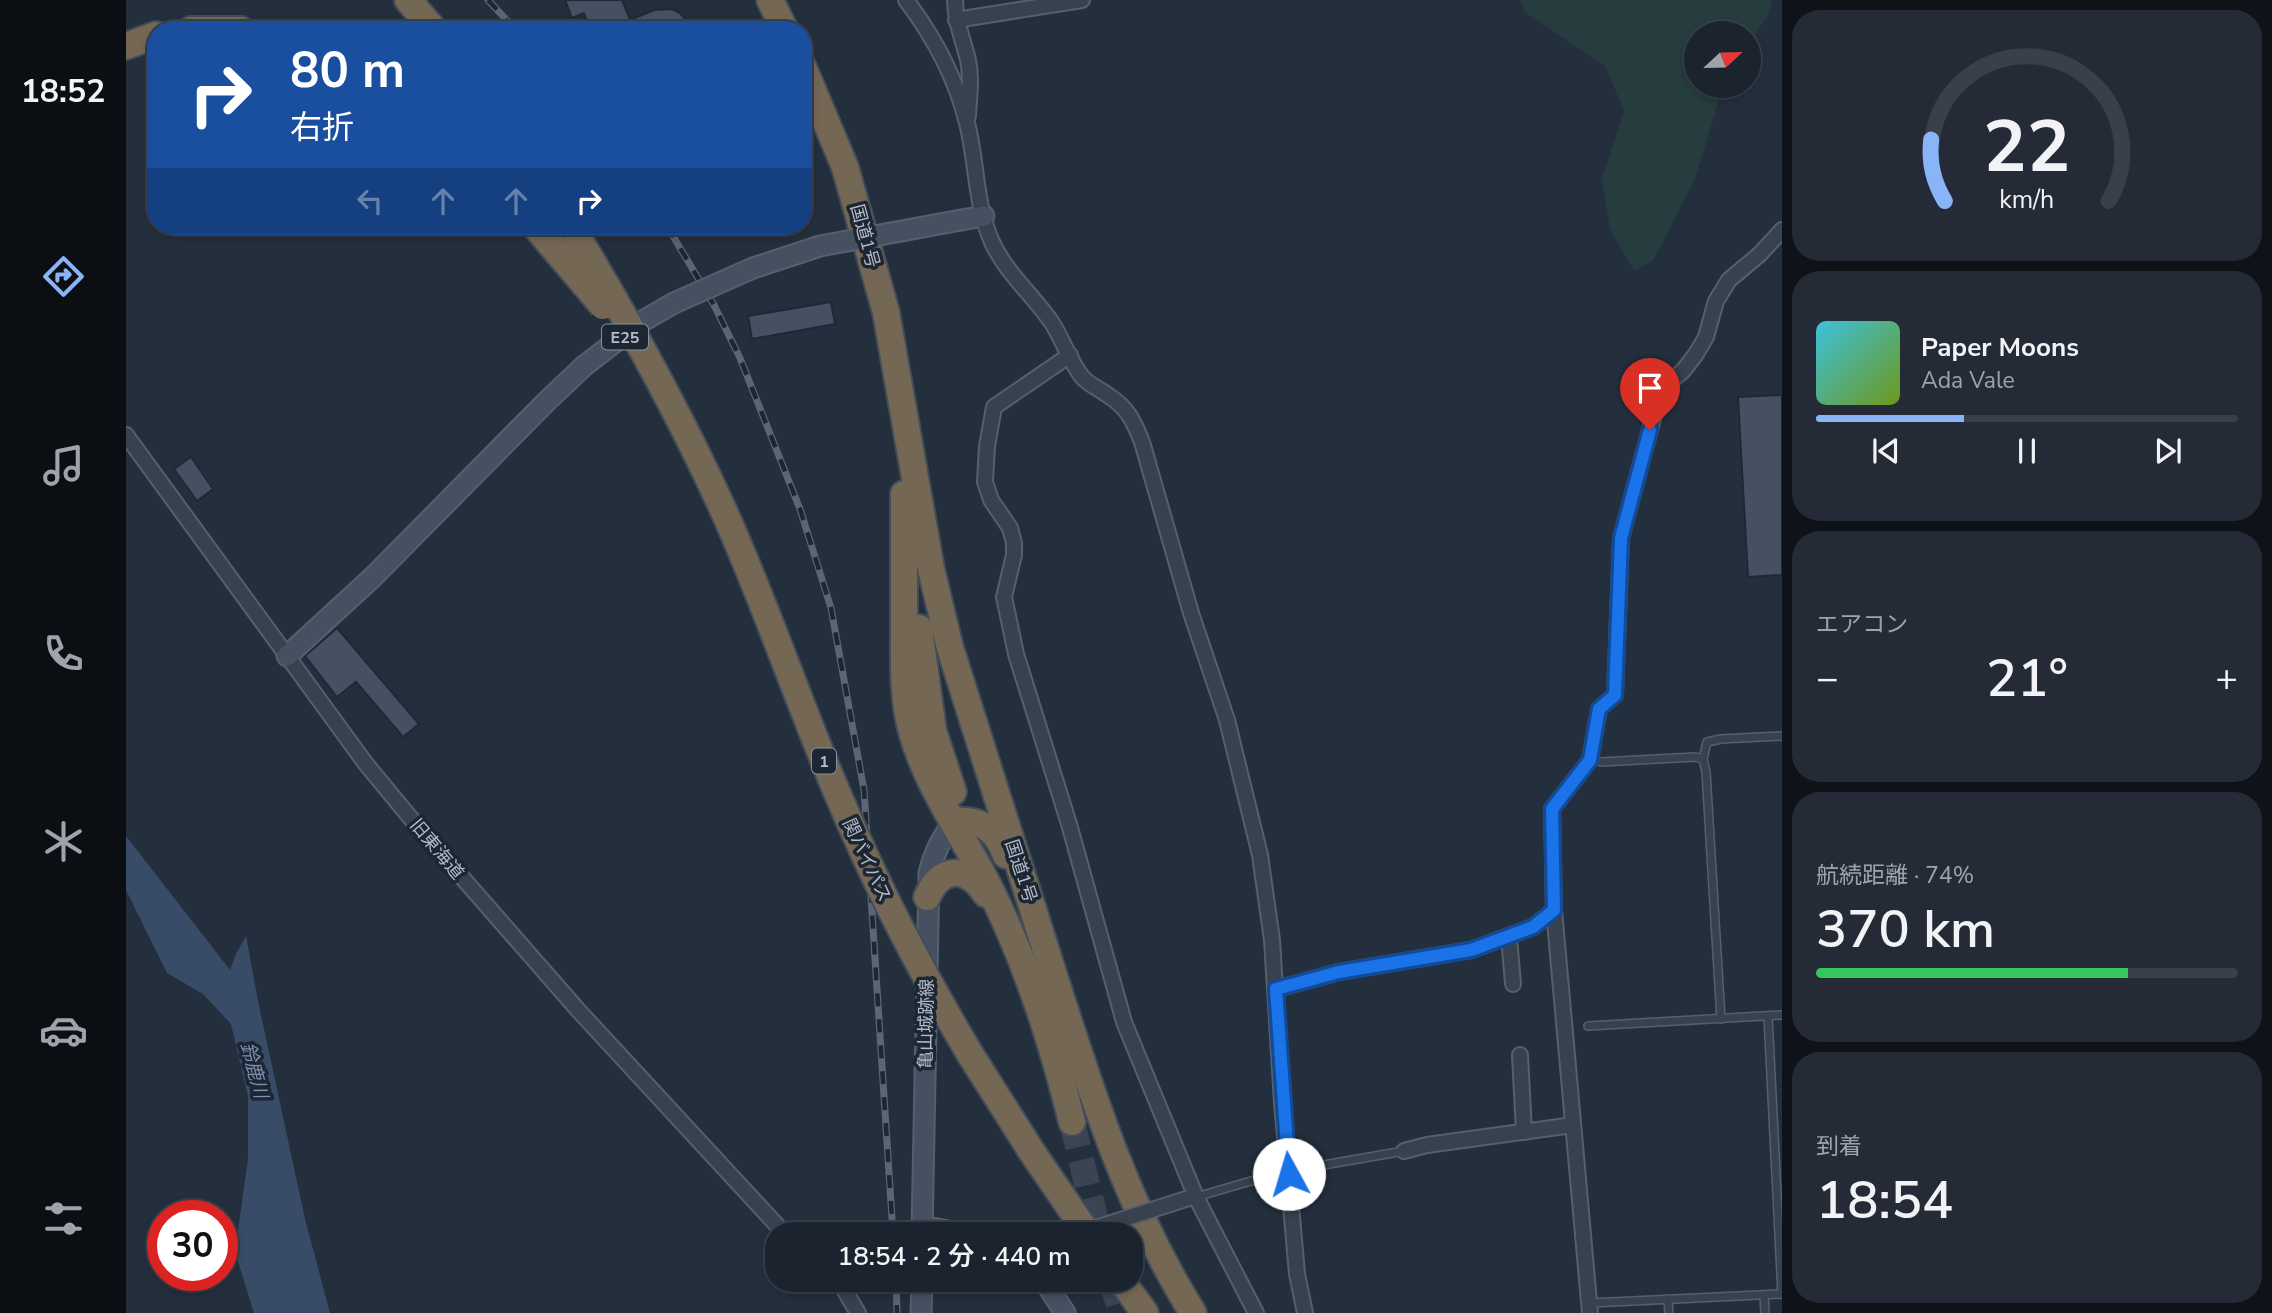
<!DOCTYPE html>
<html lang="ja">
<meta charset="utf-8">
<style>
:root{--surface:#1b232e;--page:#242b36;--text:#f1f3f6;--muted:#a0a4aa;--line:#39404a;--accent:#8ab4f8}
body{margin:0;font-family:"Nunito Sans","Noto Sans JP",sans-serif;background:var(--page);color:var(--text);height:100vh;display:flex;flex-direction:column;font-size:26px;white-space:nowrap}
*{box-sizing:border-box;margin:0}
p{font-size:23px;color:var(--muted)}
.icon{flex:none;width:38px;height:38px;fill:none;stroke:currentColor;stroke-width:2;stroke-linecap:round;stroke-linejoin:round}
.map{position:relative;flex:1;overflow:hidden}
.sheet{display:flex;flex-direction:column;gap:10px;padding:10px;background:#0f1319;width:490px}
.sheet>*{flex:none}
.banner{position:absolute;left:21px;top:21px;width:665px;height:214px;border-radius:28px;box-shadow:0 4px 10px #0003,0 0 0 2px var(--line);background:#1a4fa0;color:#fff;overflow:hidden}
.needle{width:46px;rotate:68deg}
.tools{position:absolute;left:1558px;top:21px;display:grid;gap:14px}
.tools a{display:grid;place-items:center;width:77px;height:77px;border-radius:50%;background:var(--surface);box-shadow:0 4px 10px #0003,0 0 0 2px var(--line);font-size:35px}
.speed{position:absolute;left:21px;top:1200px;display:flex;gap:14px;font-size:35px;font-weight:700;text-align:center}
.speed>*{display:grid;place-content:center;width:91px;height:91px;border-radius:50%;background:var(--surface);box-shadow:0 4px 10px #0003,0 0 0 2px var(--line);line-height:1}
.speed .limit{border:10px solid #d22;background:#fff;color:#111}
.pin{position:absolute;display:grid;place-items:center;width:60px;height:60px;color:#fff;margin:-72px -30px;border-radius:50% 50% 50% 0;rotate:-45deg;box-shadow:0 0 7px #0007}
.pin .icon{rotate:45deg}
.me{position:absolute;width:77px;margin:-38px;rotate:354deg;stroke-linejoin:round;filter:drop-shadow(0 0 5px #0008)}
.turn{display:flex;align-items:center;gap:24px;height:147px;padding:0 28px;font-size:32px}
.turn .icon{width:91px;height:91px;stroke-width:2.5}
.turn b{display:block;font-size:49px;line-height:60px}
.lanes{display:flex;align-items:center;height:66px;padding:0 28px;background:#0003;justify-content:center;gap:35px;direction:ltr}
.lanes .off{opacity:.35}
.big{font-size:52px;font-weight:600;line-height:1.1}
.sheet .tile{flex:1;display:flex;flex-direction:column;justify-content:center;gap:10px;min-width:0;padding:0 24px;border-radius:28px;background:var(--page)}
.sheet .dial{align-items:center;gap:0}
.dial svg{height:182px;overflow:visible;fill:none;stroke:var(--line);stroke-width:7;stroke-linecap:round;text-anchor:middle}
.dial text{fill:var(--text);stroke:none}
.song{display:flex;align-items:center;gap:21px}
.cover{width:84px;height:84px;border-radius:10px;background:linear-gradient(135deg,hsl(190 70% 55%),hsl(80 70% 35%))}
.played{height:7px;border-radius:4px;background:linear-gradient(90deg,var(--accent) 35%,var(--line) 35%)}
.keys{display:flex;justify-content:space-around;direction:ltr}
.heat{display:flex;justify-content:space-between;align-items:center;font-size:38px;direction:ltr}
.charge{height:10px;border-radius:5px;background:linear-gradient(90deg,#34c759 74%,var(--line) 0)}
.trip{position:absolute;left:639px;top:1222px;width:378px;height:70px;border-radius:28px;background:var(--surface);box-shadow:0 4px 10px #0003,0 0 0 2px var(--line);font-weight:600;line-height:70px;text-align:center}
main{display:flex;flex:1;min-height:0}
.dock{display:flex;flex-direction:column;width:126px;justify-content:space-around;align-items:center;background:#0b0e12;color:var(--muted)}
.dock .icon{width:49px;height:49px}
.dock .selected{color:var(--accent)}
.dock b{font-size:32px;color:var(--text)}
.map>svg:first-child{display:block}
</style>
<main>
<nav class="dock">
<b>18:52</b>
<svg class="icon selected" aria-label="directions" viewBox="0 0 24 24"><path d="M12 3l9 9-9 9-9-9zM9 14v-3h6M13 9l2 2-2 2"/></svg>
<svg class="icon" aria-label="music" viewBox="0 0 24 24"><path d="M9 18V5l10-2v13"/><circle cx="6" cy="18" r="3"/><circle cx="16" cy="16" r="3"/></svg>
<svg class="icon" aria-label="phone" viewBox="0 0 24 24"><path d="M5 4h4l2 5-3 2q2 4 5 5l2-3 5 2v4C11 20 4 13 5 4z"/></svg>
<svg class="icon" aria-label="climate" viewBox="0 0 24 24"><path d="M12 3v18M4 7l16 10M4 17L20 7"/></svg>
<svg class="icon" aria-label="car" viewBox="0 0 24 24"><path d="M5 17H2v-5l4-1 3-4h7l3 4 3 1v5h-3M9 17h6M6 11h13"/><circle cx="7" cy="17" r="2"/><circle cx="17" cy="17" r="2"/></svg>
<svg class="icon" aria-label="filters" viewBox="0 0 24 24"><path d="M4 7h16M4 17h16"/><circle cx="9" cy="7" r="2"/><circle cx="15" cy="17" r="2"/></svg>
</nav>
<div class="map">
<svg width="1656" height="1313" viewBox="0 0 1656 1313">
<rect width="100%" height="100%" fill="#242f3e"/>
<polygon fill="#263c3f" points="1394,0 1646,0 1642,16 1622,43 1622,33 1570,33 1570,86 1597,86 1570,176 1527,261 1508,271 1484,229 1476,179 1498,111 1479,66 1399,12"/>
<polygon fill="#394c67" points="0,836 104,970 110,954 120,936 132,1001 179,1219 204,1313 128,1313 109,1252 122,1159 122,1096 105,1024 77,994 41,973 0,890"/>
<g fill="#455162" stroke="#1f2835" stroke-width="2">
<polygon points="439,0 496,0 504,20 528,10 546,9 554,13 564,25 553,30 464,30 458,13 446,18"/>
<polygon points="705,302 709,324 626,339 622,316"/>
<polygon points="1656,395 1656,575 1622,577 1612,397"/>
<polygon points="65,457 87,489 71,501 48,469"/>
<polygon points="211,628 293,724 277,737 230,682 211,697 179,656"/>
</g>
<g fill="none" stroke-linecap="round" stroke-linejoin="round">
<g stroke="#3a4453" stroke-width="26" stroke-dasharray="26 13" stroke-linecap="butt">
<polyline points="946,1122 973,1234"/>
<polyline points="984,1279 996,1313"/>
</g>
<g stroke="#565f6c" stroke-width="10">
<g id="lane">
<polyline points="1577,759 1580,772 1595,1019"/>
<polyline points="1475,762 1569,757 1577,759 1581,742 1595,739 1656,736"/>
<polyline points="1642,1016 1656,1294"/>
<polyline points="1462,1026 1656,1015"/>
<polyline points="1163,1171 1278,1151"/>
<polyline points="1070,1197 1125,1181 1162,1174"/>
<polyline points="1638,1295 1639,1313"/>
<polyline points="1542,1299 1543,1313"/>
<polyline points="1464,1303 1656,1294"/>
</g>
</g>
<g stroke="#565f6c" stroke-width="18">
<g id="street">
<path d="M780 0C808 37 830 78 841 123 851 162 849 204 866 242 880 273 907 295 926 323 937 340 944 362 957 378 964 385 975 390 983 396 1002 408 1008 422 1016 442L1065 613 1101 720 1134 855 1146 940 1156 1103 1171 1274 1179 1313"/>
<path d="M829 0C829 22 837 39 842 60 846 78 843 97 842 116"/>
<polyline points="830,20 956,0"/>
<polyline points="944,355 868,407 861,446 859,482 865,500 884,528 888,543 888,555 878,597 890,654 943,824 998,1022 1070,1197 1130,1313"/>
<polyline points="0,435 240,764 292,827 452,1010 659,1234"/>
<polyline points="1383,937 1387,984"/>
<polyline points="1150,989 1213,972 1345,950 1407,927 1428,910"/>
<polyline points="1394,1055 1398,1132"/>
<polyline points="1278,1151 1301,1145 1447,1125"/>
<polyline points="709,1279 716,1286 732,1313"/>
<polyline points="1464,1313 1428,910 1426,809 1464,760 1473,709 1489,695 1495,538 1535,389 1557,371 1570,354 1580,337 1590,301 1603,280 1634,254 1656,230"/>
</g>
</g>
<g stroke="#565f6c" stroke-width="23">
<g id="secondary">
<polyline points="835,220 858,216"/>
<polyline points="161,656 247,577 421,401 458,366"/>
<polyline points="796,1226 838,1234"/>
<path d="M796 1234 803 873C808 852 816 838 828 821"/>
<polyline points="917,1279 939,1313"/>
<polyline points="795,1313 796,1279"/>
</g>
</g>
<g stroke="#434c59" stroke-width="30">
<g id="highway">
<polyline points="282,0 308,30"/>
<polyline points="644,0 659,30"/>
<polyline points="65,30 115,30"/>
<polyline points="0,46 30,35"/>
<path d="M677 67 719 167 760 312 805 569 824 648 839 695C869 790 899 885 929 979 966 1095 1002 1209 1067 1313"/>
<path d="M778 494C778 536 778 579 778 621 778 658 776 696 786 732 801 786 836 834 861 883 900 960 926 1040 946 1122"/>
<polyline points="793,628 807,731 827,792"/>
<path d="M828 821C856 819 870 829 880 855"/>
<path d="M801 897C816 865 841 866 860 894"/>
<polyline points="844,1054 906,1152 962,1234"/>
<polyline points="994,1279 1019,1313"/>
</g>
</g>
<use href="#lane" stroke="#38414e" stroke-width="7"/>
<use href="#street" stroke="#38414e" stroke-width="14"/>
<use href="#secondary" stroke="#465061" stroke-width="19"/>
<use href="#highway" stroke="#746855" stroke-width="26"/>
<g stroke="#5a6575" stroke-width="7">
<g id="rail">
<polyline points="362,0 390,30"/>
<polyline points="541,226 588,305 614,358 674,509 705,608 738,790 767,1234"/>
<polyline points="770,1279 771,1313"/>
</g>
</g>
<use href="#rail" stroke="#1d2633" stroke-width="4.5" stroke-dasharray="13" stroke-linecap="butt"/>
<g stroke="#565f6c" stroke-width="18" stroke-linecap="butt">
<polyline id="street-bridge" points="951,1234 1063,1198"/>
</g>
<g stroke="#565f6c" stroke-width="23" stroke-linecap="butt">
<polyline id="secondary-bridge" points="458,366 515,322 548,303 627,268 694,246 835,220"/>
</g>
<g stroke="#434c59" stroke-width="30" stroke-linecap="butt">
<g id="highway-bridge">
<polyline points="409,226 477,306"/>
<path d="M445 226C500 317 551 409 595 505 640 603 673 706 716 804 753 891 796 973 844 1054"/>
</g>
</g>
<use href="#street-bridge" stroke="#38414e" stroke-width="14"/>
<use href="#secondary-bridge" stroke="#465061" stroke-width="19"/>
<use href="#highway-bridge" stroke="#746855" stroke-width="26"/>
</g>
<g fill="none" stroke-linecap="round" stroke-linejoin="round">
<g stroke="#114b97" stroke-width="18">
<polyline id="route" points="1163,1174 1150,989 1213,972 1345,950 1407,927 1428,910 1426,809 1464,760 1473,709 1489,695 1495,538 1524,430"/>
</g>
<use href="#route" stroke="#1a73e8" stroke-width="12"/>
</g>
<g text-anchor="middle" stroke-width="7" stroke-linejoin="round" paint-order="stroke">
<g fill="#1d2633" stroke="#878f9c" stroke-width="2">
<rect x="476" y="324.5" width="46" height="25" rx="5"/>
<rect x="686" y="748.5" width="24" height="25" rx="5"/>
</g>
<g font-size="16" font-weight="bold" fill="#b4bcc9">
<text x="499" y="343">E25</text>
<text x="698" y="767">1</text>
</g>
<g font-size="18" fill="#b4bcc9" stroke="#1d2633">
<text transform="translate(739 236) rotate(75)" y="6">国道1号</text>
<text transform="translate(311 849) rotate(50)" y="6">旧東海道</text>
<text transform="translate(741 860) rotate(65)" y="6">関バイパス</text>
<text transform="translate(895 871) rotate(72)" y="6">国道1号</text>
<text transform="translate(800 1024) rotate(-89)" y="6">亀山城跡線</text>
</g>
<g font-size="19" font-style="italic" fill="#7c92b1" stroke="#1d2633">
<text transform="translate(129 1070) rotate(75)" y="7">鈴鹿川</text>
</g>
</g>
</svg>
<div class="tools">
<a><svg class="needle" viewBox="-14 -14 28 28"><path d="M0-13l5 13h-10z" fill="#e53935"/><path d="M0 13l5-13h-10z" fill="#a0a4aa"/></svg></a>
</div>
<div class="speed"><div class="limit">30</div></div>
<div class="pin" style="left:1524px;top:430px;background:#d93025"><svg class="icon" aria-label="arrive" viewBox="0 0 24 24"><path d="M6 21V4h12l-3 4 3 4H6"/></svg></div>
<svg class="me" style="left:1163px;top:1174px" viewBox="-20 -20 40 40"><circle r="19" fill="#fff"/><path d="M0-13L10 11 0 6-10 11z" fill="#1a73e8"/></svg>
<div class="trip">18:54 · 2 分 · 440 m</div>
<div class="banner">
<div class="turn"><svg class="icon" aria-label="right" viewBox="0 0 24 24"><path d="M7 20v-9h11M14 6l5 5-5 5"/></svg><div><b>80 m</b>右折</div></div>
<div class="lanes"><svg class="icon off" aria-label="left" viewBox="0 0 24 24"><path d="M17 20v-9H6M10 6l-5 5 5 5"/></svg><svg class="icon off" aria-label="ahead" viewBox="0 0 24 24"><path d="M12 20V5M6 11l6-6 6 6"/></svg><svg class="icon off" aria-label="ahead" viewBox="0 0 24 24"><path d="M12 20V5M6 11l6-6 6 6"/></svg><svg class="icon" aria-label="right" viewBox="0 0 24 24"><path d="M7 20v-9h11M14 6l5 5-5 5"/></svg></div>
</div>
</div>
<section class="sheet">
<div class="tile dial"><svg viewBox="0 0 100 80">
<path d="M14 69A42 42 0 1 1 86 69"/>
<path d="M14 69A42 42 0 0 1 8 42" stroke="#8ab4f8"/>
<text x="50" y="56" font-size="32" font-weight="700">22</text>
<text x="50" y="72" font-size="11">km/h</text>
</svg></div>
<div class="tile">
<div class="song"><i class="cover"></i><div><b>Paper Moons</b><p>Ada Vale</p></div></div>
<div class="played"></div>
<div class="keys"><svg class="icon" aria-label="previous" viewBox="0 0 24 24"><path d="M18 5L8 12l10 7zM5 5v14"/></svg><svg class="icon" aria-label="pause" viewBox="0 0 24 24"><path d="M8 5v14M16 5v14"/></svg><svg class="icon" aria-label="next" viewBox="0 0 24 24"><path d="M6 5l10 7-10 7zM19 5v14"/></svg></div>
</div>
<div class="tile"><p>エアコン</p>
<div class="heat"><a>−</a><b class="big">21°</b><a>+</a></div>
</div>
<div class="tile"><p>航続距離 · 74%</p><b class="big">370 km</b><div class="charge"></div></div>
<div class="tile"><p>到着</p><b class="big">18:54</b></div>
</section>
</main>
